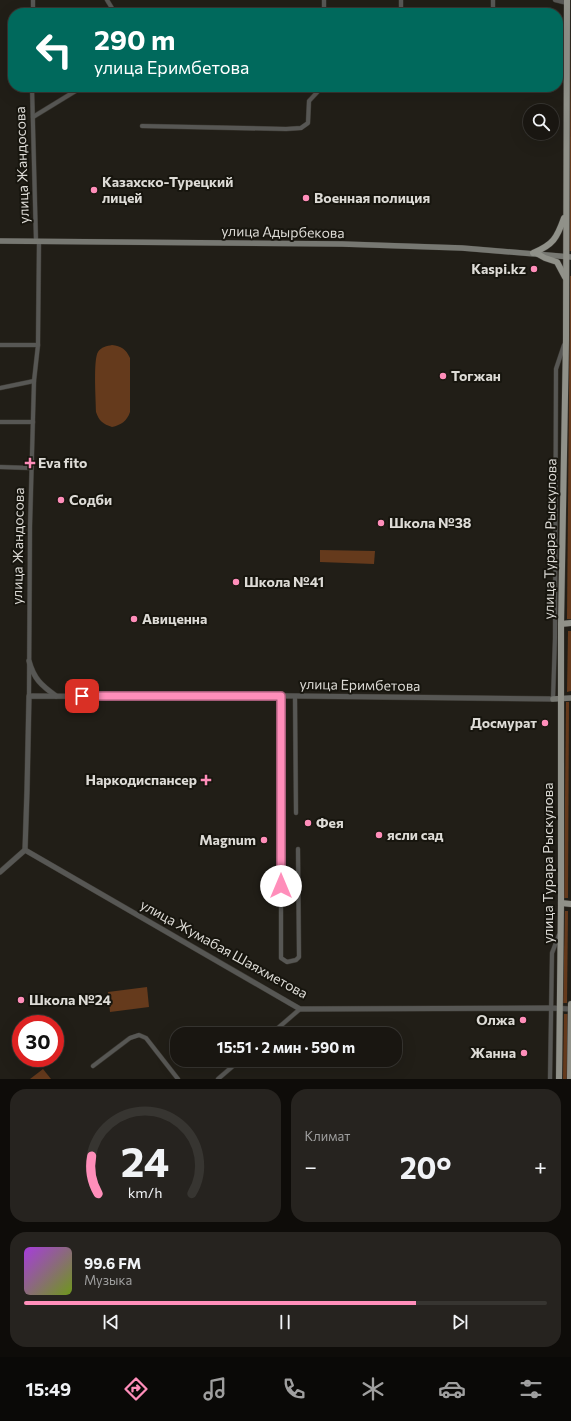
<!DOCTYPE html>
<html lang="ru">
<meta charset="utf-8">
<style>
:root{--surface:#191611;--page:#26231f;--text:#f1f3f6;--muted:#9f9f9f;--line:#373531;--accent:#ff8eba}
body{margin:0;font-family:Commissioner,sans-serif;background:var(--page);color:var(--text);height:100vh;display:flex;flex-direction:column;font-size:15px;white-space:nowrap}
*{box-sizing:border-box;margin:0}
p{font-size:13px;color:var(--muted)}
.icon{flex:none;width:22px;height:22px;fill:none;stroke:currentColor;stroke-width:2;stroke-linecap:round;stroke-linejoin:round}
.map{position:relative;height:1079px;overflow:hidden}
.drawer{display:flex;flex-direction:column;gap:10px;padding:10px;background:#0e0c09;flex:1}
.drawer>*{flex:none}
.banner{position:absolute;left:8px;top:8px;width:555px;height:84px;border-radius:16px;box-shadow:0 4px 16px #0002,0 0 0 1px var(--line);background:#00695c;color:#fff;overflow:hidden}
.controls{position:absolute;left:523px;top:104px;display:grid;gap:8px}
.controls a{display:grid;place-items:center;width:36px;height:36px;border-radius:50%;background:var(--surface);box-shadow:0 4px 16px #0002,0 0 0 1px var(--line);font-size:20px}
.speed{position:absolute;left:12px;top:1015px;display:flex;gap:8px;font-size:20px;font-weight:700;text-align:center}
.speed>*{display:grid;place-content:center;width:52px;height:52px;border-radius:50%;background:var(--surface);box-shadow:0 4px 16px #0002,0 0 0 1px var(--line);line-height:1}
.speed .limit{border:6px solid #d22;background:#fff;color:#111}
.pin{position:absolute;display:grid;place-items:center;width:34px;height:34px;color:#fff;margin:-17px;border-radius:8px;box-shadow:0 2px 6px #0006}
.me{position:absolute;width:44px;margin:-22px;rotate:0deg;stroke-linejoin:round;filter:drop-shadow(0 0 3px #0008)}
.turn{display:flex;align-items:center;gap:14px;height:84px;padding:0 20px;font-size:18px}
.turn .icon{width:52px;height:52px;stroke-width:2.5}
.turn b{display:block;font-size:28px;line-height:34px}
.big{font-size:30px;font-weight:700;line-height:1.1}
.drawer .card{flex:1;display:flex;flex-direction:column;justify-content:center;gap:6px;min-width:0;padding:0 14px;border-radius:16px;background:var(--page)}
.drawer .dial{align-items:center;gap:0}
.dial svg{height:104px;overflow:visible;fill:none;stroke:var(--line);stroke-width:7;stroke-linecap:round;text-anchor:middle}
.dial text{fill:var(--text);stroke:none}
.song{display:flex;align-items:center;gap:12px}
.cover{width:48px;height:48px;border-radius:6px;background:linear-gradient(135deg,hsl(280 70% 55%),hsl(80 70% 35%))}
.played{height:4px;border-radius:2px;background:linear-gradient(90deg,var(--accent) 75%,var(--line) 75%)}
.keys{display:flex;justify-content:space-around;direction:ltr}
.heat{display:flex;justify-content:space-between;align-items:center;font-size:22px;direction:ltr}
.drawer .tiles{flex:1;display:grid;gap:10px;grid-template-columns:1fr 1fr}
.card:last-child{grid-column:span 2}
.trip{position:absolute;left:170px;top:1027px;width:232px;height:40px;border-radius:16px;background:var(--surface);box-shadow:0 4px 16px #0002,0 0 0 1px var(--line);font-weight:700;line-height:40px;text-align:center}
.dock{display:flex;height:64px;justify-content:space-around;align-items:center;background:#0a0907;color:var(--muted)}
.dock .icon{width:28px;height:28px}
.dock .selected{color:var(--accent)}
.dock b{font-size:18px;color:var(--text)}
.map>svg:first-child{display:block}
</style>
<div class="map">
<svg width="571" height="1079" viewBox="0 0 571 1079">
<rect width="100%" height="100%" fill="#211e17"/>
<g fill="#653a1c">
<polygon points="571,29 571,251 569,251"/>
<polygon points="570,276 571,276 571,619 567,619"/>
<path d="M112 345C121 346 126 349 130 358V412C127 421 121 425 112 427 103 424 99 421 96 412 96 401 93 360 98 352 101 347 107 346 112 345Z"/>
<polygon points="320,550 375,551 374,564 320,562"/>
<polygon points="568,631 571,631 571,691 567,692"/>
<polygon points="566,702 569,702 568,898 564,898"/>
<polygon points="565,911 568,911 567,1003 563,1003"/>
<polygon points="147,987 149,1007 110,1012 108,992"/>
<polygon points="564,1014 568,1014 567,1079 563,1079"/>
<polygon points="43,1069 51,1079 30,1079"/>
</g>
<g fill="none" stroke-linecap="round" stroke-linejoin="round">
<g stroke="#3b3832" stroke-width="5">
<g id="minor">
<polyline points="107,0 115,13"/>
<polyline points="401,0 401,13"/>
<polyline points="555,0 567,3"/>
<polyline points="33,13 33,0"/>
<polyline points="324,13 324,0"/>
<polyline points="493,13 493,0"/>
<polyline points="32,87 36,241"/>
<polyline points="402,87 402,88 426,89 426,87"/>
<polyline points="33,117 82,87"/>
<polyline points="142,126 286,129 301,128 308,123 309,101 322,87"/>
<polyline points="0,345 38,345"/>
<polyline points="0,388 34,381"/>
<polyline points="0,422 33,422"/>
<polyline points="0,467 31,468"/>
<polyline points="29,696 30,527 34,381 38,345 39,241"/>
<polyline points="281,696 281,958 287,962 296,960 299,957 298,849"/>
<polyline points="295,696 296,813"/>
<polyline points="553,699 555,638 556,369 564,345"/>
<polyline points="271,1034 300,1009"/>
<polyline points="93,1066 130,1038 139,1035 146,1038 178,1079"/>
<polyline points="218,1079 240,1060"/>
<polyline points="550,1079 552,953 559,935"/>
</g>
</g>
<g stroke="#3b3832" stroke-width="6">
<g id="tertiary">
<path d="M29 661C34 679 41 685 56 696"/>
<polyline points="25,850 27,791 29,696 175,697 205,695 553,699"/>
<polyline points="25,850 300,1009 551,1008 571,1009"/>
<polyline points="0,872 25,850"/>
</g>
</g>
<g stroke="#3b3832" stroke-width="6">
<g id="secondary">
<polyline points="0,241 342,244 462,248 571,257"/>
<polyline points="553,699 571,698"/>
</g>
</g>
<g stroke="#3b3832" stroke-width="7">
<g id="primary">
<path d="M533 253C553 245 557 238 564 218"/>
<polyline points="536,253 545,258 557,262 565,277"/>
<polyline points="561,624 571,623"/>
<polyline points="561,903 571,904"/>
<polyline points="559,1079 561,903 561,624 566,339 567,0"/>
<polyline points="570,1079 571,1004"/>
</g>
</g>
<use href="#minor" stroke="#575754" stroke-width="4"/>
<use href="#tertiary" stroke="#575754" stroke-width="5"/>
<use href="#secondary" stroke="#777872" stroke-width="5.5"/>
<use href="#primary" stroke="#909189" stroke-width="6"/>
</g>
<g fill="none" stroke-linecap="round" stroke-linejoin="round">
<g stroke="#a65c79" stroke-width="10">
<polyline id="route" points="82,696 281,696 281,886"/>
</g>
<use href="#route" stroke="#ff8eba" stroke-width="7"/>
</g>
<g fill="#ff8eba" stroke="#17150e" stroke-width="1.5">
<circle cx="94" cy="190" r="4"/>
<circle cx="306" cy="198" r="4"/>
<circle cx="534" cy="269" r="4"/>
<circle cx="443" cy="376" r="4"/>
<path d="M28 457h4v4h4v4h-4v4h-4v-4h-4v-4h4z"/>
<circle cx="61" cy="500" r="4"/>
<circle cx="381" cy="523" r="4"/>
<circle cx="236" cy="582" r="4"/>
<circle cx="134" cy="619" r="4"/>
<circle cx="545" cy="723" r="4"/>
<path d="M204 774h4v4h4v4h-4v4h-4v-4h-4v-4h4z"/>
<circle cx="308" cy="823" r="4"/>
<circle cx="379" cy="835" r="4"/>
<circle cx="264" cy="840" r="4"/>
<circle cx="21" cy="1000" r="4"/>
<circle cx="523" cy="1020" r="4"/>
<circle cx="524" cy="1053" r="4"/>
</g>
<g text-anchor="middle" stroke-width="4" stroke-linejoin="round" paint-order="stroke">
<g font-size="14" fill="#dddbd6" stroke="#17150e">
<text transform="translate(22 165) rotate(-92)" y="5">улица Жандосова</text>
<text transform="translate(283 232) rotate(1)" y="5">улица Адырбекова</text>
<text transform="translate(550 539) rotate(-89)" y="5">улица Турара Рыскулова</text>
<text transform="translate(18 546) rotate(-89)" y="5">улица Жандосова</text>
<text transform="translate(360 685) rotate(1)" y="5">улица Еримбетова</text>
<text transform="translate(548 863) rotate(-90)" y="5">улица Турара Рыскулова</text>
<text transform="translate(224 949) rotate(29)" y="5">улица Жумабая Шаяхметова</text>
</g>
<g font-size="14" font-weight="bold" fill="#dddbd6" stroke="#17150e" text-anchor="start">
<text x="102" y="187">Казахско-Турецкий<tspan x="102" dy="16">лицей</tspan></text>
<text x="314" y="203">Военная полиция</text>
<text x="526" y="274" text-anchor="end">Kaspi.kz</text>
<text x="451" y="381">Тогжан</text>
<text x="38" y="468">Eva fito</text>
<text x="69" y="505">Содби</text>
<text x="389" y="528">Школа №38</text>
<text x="244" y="587">Школа №41</text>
<text x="142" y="624">Авиценна</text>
<text x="537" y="728" text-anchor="end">Досмурат</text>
<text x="197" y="785" text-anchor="end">Наркодиспансер</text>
<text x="316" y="828">Фея</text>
<text x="387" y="840">ясли сад</text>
<text x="256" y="845" text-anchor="end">Magnum</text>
<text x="29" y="1005">Школа №24</text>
<text x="515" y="1025" text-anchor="end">Олжа</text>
<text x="516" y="1058" text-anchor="end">Жанна</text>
</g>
</g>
</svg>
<div class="controls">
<a><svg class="icon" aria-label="search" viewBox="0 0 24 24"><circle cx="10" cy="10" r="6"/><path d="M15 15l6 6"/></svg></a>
</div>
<div class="speed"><div class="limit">30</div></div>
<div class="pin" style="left:82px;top:696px;background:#d93025"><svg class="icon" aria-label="arrive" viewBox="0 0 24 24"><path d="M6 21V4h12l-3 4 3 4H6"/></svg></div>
<svg class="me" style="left:281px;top:886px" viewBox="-20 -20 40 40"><circle r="19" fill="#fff"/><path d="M0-13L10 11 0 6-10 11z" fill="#ff8eba"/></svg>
<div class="trip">15:51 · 2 мин · 590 m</div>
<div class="banner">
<div class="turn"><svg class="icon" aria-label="left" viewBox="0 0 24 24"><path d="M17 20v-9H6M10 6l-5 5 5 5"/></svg><div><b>290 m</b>улица Еримбетова</div></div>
</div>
</div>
<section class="drawer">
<div class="tiles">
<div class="card dial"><svg viewBox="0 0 100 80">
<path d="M14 69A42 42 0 1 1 86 69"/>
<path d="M14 69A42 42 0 0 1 9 40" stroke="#ff8eba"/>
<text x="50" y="56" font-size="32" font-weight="700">24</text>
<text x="50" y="72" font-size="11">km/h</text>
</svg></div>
<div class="card"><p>Климат</p>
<div class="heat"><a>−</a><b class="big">20°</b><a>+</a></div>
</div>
<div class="card">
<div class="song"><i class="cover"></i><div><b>99.6 FM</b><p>Музыка</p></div></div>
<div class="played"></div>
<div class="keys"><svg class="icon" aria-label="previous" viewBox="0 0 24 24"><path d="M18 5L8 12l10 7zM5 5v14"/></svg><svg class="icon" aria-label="pause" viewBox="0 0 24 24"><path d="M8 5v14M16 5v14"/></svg><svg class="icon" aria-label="next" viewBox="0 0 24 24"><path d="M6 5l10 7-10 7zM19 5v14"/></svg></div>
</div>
</div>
</section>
<nav class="dock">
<b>15:49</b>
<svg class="icon selected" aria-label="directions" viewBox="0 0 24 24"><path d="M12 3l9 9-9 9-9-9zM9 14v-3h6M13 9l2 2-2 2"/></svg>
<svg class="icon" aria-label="music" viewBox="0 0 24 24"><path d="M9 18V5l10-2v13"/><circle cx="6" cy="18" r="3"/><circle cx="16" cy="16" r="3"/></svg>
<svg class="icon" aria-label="phone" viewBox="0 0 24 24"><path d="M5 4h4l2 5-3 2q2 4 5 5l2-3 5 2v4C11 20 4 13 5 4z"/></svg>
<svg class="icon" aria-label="climate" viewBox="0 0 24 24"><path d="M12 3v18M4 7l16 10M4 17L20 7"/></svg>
<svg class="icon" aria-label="car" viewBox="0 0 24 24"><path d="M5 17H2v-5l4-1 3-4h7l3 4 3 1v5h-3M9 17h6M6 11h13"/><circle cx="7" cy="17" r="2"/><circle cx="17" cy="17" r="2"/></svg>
<svg class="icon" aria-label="filters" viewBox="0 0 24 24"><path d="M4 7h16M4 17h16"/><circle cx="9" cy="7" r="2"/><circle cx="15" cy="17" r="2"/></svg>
</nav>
